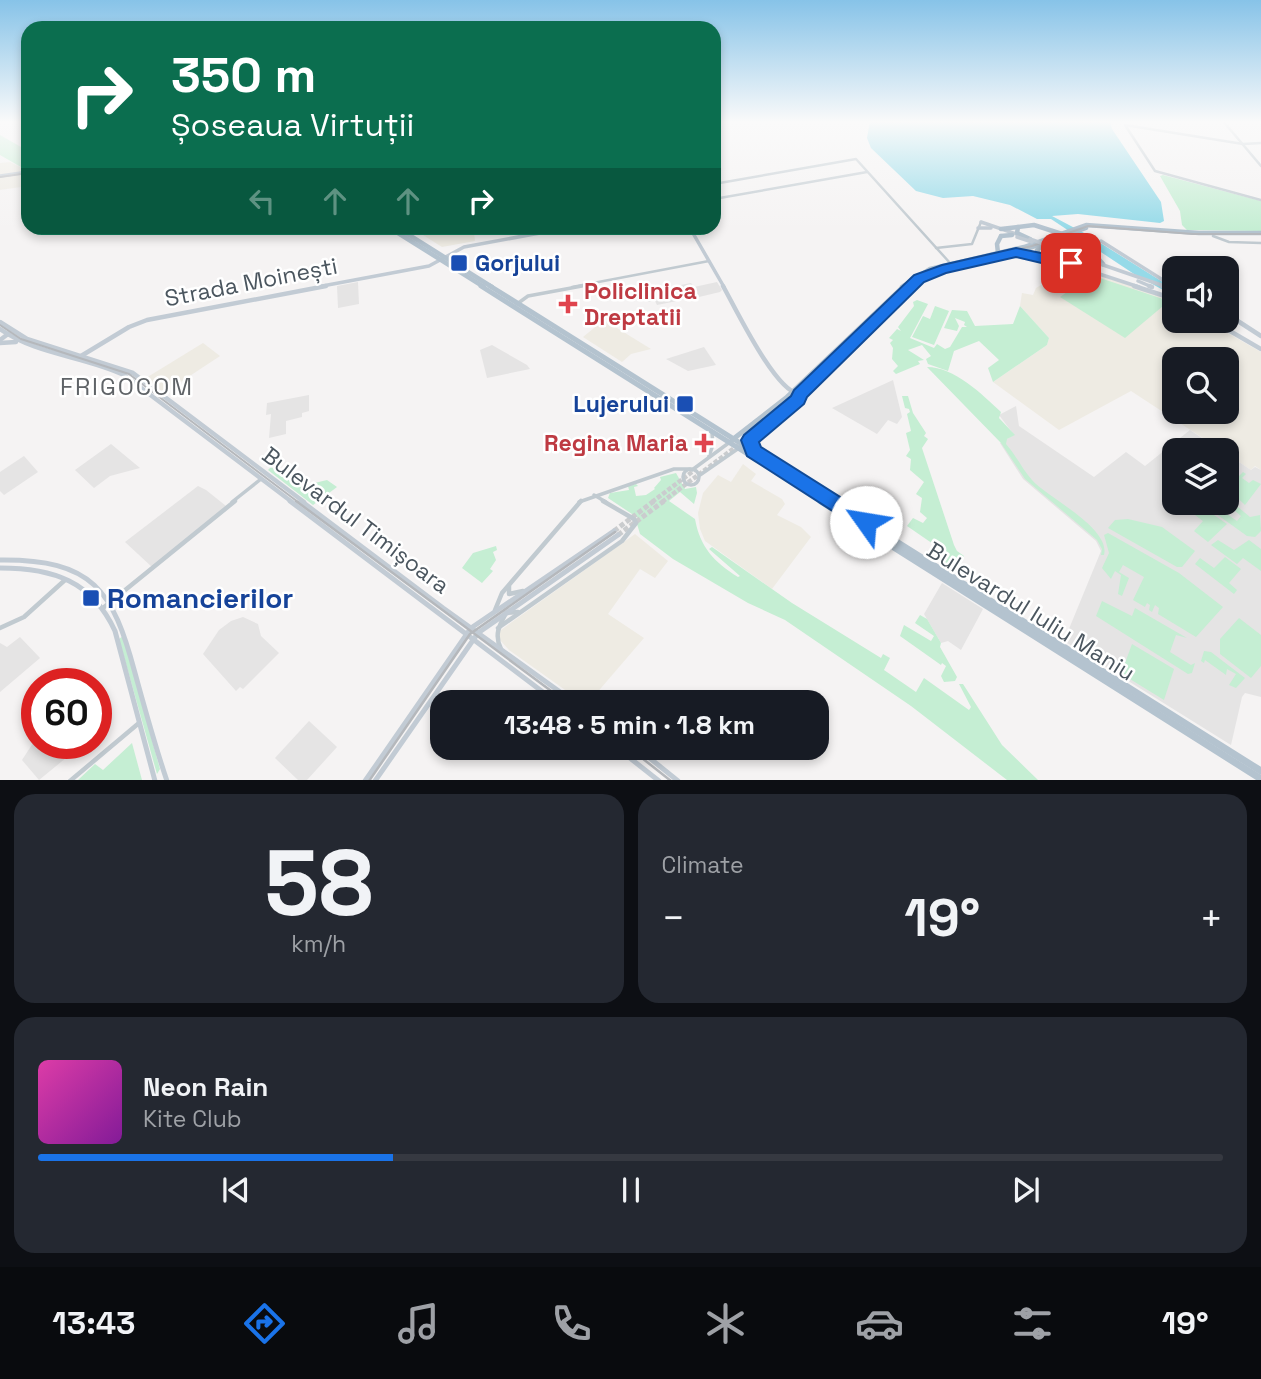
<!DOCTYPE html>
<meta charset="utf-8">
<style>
:root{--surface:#171b24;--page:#242831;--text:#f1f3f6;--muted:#9ea1a6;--line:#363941;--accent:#1a73e8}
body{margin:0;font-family:"Space Grotesk",sans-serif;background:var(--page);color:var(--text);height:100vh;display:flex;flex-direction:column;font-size:26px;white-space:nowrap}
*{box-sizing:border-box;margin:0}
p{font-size:23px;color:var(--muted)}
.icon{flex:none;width:38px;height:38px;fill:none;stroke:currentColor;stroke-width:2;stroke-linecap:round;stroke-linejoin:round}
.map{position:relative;height:780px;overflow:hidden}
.sheet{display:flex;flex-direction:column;gap:14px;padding:14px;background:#0d0f14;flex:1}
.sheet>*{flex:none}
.guide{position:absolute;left:21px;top:21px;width:700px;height:214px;border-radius:21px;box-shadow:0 4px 10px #0003;background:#0b6e4f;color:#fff;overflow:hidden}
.tools{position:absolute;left:1162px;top:256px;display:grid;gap:14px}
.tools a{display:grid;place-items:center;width:77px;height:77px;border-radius:14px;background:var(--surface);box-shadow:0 4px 10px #0003;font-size:35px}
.speed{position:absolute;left:21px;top:668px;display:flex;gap:14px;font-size:35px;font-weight:700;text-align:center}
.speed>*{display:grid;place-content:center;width:91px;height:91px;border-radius:50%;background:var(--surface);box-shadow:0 4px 10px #0003;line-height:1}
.speed .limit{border:10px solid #d22;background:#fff;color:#111}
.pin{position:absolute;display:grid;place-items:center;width:60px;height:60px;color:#fff;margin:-30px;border-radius:14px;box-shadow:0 4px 10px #0006}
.me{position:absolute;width:77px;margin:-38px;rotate:302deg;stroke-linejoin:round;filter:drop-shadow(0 0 5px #0008)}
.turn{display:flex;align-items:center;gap:24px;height:147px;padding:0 35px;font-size:32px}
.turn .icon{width:91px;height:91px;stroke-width:2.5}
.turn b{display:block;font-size:49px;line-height:60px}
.lanes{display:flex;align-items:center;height:66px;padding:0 35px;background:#0003;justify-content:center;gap:35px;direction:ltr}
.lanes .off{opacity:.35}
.big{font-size:52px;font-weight:700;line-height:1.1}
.sheet .card{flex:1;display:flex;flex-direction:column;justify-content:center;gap:10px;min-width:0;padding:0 24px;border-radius:21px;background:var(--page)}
.sheet .dial{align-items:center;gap:0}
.dial b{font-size:91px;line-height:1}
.song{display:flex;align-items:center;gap:21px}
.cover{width:84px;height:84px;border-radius:10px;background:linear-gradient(135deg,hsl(320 70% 55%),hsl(290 70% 35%))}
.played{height:7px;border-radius:4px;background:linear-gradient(90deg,var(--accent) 30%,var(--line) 30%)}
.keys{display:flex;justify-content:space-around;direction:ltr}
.heat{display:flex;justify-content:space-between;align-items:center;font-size:38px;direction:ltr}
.sheet .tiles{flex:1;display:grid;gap:14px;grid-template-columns:1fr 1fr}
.card:last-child{grid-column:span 2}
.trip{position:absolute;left:430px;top:690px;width:399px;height:70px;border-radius:21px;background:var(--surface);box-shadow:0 4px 10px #0003;font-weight:700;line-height:70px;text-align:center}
.tab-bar{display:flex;height:112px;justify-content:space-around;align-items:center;background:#090b0e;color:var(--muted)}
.tab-bar .icon{width:49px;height:49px}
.tab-bar .active{color:var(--accent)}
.tab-bar b{font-size:32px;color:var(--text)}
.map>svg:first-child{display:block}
</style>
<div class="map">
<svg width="1261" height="781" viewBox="0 0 1261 781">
<rect width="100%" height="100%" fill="#f5f3f3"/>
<g fill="#eeebe3" fill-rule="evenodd">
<polygon points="10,162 28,171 28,186 0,190 0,163"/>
<polygon points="458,228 474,232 475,241 442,247 423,235"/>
<path d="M1073 266 1155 294 1174 303V320H1205L1261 352V470L1255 466 1251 470 1227 454V450H1221L1131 391 1059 430 993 382 1047 345 1049 338 1020 306 1022 293 1033 295 1036 288ZM1174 359H1227V411H1174Z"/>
<polygon points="604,320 651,349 631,354 622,362 583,337"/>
<polygon points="203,343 220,356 164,393 146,378"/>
<polygon points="743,464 756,474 751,481 782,499 785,504 777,515 801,527 811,537 772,589 705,541 700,529 698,513 703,493 718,475 731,482"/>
<polygon points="635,534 668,561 655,578 640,569 608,614 644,638 589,702 582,702 509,650 499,639 498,632"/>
</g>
<g fill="#e5e4e4">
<polygon points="358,282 359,304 338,308 337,286"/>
<polygon points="717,282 722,290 720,292 699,297 696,292 690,293 692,298 657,305 655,301 648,302 644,292 691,283 694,287"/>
<polygon points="492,345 527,365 530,369 487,378 480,350"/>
<polygon points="704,347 716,365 688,371 666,359"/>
<polygon points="893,380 902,417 897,424 888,420 877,434 832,408"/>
<polygon points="309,395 309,411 302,413 302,417 286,421 286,434 269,438 271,414 266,415 267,403"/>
<polygon points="1016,406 1019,426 1094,477 1126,452 1145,466 1190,430 1220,450 1174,450 1174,502 1227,502 1227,454 1251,470 1255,467 1261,470 1261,697 1245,693 1242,697 1231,745 1064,641 1101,551 1096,541 1023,479 1000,443 1014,435 999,415"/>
<polygon points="111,444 140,468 110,476 94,488 75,470"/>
<polygon points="24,456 38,472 4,495 0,491 0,472"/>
<polygon points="198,486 206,490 226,506 152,567 125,542"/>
<polygon points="942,583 983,609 961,650 948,641 941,643 924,614"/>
<polygon points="243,617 258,624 261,636 279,653 243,689 240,687 236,691 203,654 219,630 231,621"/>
<polygon points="20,637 40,658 0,692 0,643 7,647"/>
<polygon points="309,721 337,747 307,780 298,780 275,758"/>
<polygon points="37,737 37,744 83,744 39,780 22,760"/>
</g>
<g fill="#c5eed3">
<polygon points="0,135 28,151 28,171 0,155"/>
<polygon points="1163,175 1261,201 1261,231 1187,230 1182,225 1180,211 1160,176"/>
<polygon points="1091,275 1169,301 1125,338 1060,297"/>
<polygon points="917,300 928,304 910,338 934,348 937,344 945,349 950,347 962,327 967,327 964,325 965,322 955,318 959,326 957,331 944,328 952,310 967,311 975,326 1013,324 1020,306 1049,338 1047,345 993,382 988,368 999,360 979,341 954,351 948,371 928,364 926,359 931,356 922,345 908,350 924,360 918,361 920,364 896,374 893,371 898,366 892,359 893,348 890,343 893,340 889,338 897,329 901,331 898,327 914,306 913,302"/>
<polygon points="935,306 949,311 934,345 912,337 923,316 930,319"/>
<path d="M927 367C954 367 982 394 1001 412L999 418 1015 435 1007 439 1006 444C1016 455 1022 469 1032 480 1048 498 1111 528 1104 555H1101L1102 549 1097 540 1025 479 1001 443Z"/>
<polygon points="902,396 908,396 913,413 926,433 924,436 928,439 922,448 954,545 957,551 964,556 962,560 958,558 951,570 934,558 939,548 907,526 913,518 923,523 927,518 920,512 922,498 916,494 924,482 910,470 911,459 906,456 910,450 906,433 911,431 907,414 910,412 909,409 905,408"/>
<polygon points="271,467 298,487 327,480 337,487 313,505 268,470"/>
<polygon points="1243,472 1246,474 1242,478 1249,483 1253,480 1261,484 1245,505 1227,488 1239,480 1237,478"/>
<path d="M676 473 685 489 696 487 697 493 694 504 680 492 669 501 695 519C700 547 714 562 738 577L740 576 709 549 712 547 792 603 881 658 883 654 890 658 884 670 916 692 924 678 969 710 971 707 959 684H963L1002 745 1038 780H1007L911 706 785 620 748 603 673 559 640 534 637 524 641 520 608 498 610 493 629 490 628 486 636 484 638 486 634 487 636 496 646 495 655 489 654 488 661 480 660 477Z"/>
<polygon points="1211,503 1237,521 1241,516 1235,511 1238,507 1250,517 1260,515 1261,531 1255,537 1247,536 1208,508 1207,506"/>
<polygon points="1201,506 1227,524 1208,542 1194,531 1203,521 1191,512"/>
<polygon points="1128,519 1162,527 1195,551 1182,567 1177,567 1108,528 1115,520"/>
<polygon points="1108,533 1179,573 1223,607 1196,637 1158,614 1159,608 1155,605 1152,612 1149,610 1150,605 1147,603 1145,607 1133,600 1144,577 1123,565 1119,572 1129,578 1122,596 1118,594 1121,575 1115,571 1111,579 1102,568 1109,553 1104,535"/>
<polygon points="1218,540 1234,550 1249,540 1261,549 1261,571 1243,558 1237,564 1211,545"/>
<polygon points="496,546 497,550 493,552 496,560 490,569 493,571 482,583 462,568 473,553"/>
<polygon points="1225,557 1241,569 1229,583 1237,590 1234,594 1195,564 1200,558 1214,568"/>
<polygon points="1102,601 1132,616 1135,608 1187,638 1176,635 1170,652 1191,665 1195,663 1192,673 1188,674 1096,616"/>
<polygon points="920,615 927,619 941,643 940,647 957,677 955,681 944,682 941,676 946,666 942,663 941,665 900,636 904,625 931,641 934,636 915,623"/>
<polygon points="1239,618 1261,635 1261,666 1251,678 1220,654 1220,639"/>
<polygon points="123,636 160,769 157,774 119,639"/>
<polygon points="1132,644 1174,669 1164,700 1125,676 1122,671"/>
<polygon points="1204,651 1211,652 1245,678 1236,688 1229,685 1236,674 1227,669 1226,675 1205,660 1204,663 1201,661"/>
<polygon points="132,743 142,780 78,780 95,764 103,770"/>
</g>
<polygon fill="#95dae8" points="870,121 1110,121 1112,129 1161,202 1164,221 1160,223 1078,214 1052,216 1086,234 1174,289 1174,296 1134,274 1051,219 1037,219 1010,205 973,196 943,198 916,191 871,148 867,138"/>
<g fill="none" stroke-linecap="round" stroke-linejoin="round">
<g stroke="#caccce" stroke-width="4.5" stroke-dasharray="4.5 2" stroke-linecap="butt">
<polyline points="652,502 696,469"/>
<polyline points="662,502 749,437"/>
</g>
<g stroke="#caccce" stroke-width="5" stroke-dasharray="5 2.5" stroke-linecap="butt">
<polyline points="614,531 654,501"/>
<polyline points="618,535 664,501"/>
</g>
<g stroke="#c1cad0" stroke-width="2.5">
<polyline points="1223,121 1261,166"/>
<polyline points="1261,143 1243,144 1125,125 1155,171 1261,200"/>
<polyline points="714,184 856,159 950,263"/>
<polyline points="714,199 867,172"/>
<polyline points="1213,236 1229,242 1261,243"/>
<polyline points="936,248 972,244 981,222"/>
<polyline points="572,287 709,261"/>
</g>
<g stroke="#c1cad0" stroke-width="3.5">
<polyline points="517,304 528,296 582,286"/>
<polyline points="709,456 713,445 712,433"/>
<circle cx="691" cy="477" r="8"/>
<polyline points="692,470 730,442"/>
<polyline points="700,475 739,448"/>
<polyline points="594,495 606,502"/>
<polyline points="232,502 261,479"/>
<polyline points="579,502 674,469 690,469"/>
</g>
<g stroke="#c1cad0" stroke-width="4.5">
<polyline points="509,586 509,594 523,591"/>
<polyline points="103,608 235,501"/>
<polyline points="495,610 502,593 581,501"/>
<polyline points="0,628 24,617 65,580"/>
<polyline points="498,628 622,541 636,523 634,519 603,501"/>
<path d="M501 649C494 635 499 626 506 613L518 612"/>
<polyline points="70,781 139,723"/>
</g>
<g stroke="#c2cbd4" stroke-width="3.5">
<polyline points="0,176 28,172"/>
<polyline points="981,222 1019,235"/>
<polyline points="690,228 724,287"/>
<polyline points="978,228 991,228"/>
<polyline points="1017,253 1049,261"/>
<polyline points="1073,255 1101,241 1174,287"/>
<polyline points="1055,261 1051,255 1076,248 1079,252"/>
<polyline points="1058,263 1071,267 1074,265"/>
<polyline points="1075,266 1139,287"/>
<polyline points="1138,281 1152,287"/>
<polyline points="317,287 429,266 464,247 567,228"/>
</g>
<g stroke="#c2cbd4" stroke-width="4.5">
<path d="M723 286C736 309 775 391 799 394"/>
<polyline points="1134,286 1174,299"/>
<polyline points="1149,286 1152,287"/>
<polyline points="1227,314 1261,336"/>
<polyline points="1211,320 1261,349"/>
<polyline points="0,322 27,339 133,373 304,502"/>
<path d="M0 329C37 355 84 356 124 375L292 502"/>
<polyline points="0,340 8,334"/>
<polyline points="0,343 16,342"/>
<polyline points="81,356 129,327 147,320 326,286"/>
<polyline points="749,437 799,395"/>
</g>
<g stroke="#c2cbd4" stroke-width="5">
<polyline points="290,501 556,702"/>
<polyline points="301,501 443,608 574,702"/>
<path d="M0 560C93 559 113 590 135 673 145 709 155 746 167 781"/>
<path d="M0 568C53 568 92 581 115 631L155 781"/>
<polyline points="616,747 659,781"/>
<polyline points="636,747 678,781"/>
<polyline points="365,781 471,628 614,531"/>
<polyline points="375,781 478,633 618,535"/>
</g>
<g stroke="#b4c3cf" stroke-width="4.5">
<polyline points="1018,227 1017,233 1030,239"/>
<polyline points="390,228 484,287"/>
<polyline points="398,228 492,287"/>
<polyline points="1001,229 1034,225 1062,234"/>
<polyline points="1001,236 1012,235"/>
<polyline points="1041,247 1037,250 1039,255 1055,261"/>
<polyline points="1089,248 1103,264"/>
<polyline points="998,253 997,244 1001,236"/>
<polyline points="1016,253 1086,228"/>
<polyline points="902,287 930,269 1024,247 1086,225 1199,233 1261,233"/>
<polyline points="908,287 938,270"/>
</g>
<g stroke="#b4c3cf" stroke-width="5">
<polyline points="481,286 824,502"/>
<polyline points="490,286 834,502"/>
<polyline points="732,440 786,398 904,286"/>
<polyline points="741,447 798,400 799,394 909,286"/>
</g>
<g stroke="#b4c3cf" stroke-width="7">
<polyline points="821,501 1261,779"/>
<polyline points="831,501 1261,771"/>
</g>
<g stroke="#b5b8bc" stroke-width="2">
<polyline points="0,177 28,173"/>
<polyline points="0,325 21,339 129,374 298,502"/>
<polyline points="746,434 792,396 910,283 933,270 1032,246 1088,226 1193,234 1261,234"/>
</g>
<g stroke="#b5b8bc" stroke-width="2.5">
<polyline points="296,501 566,702"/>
<polyline points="628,747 671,781"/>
<polyline points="369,781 470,634 615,532"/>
</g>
<g stroke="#c2cbd4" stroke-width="3.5">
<polyline points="1017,237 1032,242"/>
<polyline points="1030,239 1069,253"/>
<polyline points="1080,257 1167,287"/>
</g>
<polyline stroke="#c2cbd4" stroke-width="4.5" points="1162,286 1174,290"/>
<g stroke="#b4c3cf" stroke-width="4.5">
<polyline points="1067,252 1084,256 1091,254 1089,248 1076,241"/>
<polyline points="1055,261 1075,264 1074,259 1063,253"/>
</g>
</g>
<linearGradient id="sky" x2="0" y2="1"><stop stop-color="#87c3e8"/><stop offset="0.53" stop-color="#fafafa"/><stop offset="1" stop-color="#fafafa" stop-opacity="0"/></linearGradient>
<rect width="1261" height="230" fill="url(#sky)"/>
<polygon fill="#1a73e8" stroke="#114b97" stroke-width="2" points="1016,248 1076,260 1082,266 1075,271 1016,257 946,273 924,282 807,397 804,404 759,442 761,447 872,517 875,522 872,528 866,531 859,528 747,456 741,440 744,435 791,396 794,390 914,275 942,265"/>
<g fill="#1a4fb4" stroke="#fff" stroke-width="2.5">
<rect x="450" y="254" width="18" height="18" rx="3.5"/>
<rect x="676" y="395" width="18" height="18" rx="3.5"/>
<rect x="82" y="589" width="18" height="18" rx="3.5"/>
</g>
<g fill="#e0444e" stroke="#fff" stroke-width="2.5">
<path d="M564.5 293.5h7v7h7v7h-7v7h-7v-7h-7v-7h7z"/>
<path d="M700.5 432.5h7v7h7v7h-7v7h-7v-7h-7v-7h7z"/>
</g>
<g text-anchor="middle" stroke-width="5" stroke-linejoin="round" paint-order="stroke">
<g font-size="23" font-weight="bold" fill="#164399" stroke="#fff" text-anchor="start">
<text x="475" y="271">Gorjului</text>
<text x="669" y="412" text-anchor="end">Lujerului</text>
</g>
<g font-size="23" fill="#4b565f" stroke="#fff">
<text transform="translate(251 282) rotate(-11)" y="8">Strada Moinești</text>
<text transform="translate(356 520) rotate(37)" y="8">Bulevardul Timișoara</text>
<text transform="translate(1031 611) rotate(32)" y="8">Bulevardul Iuliu Maniu</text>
</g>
<g font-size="23" font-weight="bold" fill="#be3a42" stroke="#fff" text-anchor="start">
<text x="584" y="299">Policlinica<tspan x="584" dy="26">Dreptatii</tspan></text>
<text x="688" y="451" text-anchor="end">Regina Maria</text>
</g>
<g font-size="24" letter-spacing="2" fill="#5f6367" stroke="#fff">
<text x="127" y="395">FRIGOCOM</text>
</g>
<g font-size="28" font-weight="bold" fill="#164399" stroke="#fff" text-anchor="start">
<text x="107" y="608">Romancierilor</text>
</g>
</g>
</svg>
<div class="tools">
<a><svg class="icon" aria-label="sound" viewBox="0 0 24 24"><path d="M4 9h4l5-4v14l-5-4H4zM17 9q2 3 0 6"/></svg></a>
<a><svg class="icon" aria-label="search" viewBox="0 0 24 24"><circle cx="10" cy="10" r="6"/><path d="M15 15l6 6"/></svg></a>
<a><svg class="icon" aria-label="layers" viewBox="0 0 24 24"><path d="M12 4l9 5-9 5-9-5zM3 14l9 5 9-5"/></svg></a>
</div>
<div class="speed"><div class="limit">60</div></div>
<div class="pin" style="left:1071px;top:263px;background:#d93025"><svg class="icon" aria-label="arrive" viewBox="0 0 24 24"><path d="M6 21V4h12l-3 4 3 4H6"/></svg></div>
<svg class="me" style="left:866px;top:522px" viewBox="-20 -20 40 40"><circle r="19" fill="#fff"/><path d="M0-13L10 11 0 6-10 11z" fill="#1a73e8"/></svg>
<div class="trip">13:48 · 5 min · 1.8 km</div>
<div class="guide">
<div class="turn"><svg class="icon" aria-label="right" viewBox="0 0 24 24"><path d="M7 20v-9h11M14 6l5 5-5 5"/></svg><div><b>350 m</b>Șoseaua Virtuții</div></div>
<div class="lanes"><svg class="icon off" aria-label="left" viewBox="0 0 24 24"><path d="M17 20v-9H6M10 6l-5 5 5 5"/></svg><svg class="icon off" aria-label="ahead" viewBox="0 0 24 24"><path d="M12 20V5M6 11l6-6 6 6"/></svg><svg class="icon off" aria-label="ahead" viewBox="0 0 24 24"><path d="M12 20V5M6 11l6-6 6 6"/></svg><svg class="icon" aria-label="right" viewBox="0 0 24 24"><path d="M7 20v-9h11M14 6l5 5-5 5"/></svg></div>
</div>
</div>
<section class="sheet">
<div class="tiles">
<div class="card dial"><b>58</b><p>km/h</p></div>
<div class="card"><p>Climate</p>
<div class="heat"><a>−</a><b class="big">19°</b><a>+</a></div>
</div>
<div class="card">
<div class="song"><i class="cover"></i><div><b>Neon Rain</b><p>Kite Club</p></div></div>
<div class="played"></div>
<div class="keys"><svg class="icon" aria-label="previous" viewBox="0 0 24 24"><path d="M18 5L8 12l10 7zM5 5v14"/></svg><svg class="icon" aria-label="pause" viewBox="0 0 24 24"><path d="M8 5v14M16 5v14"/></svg><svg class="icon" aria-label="next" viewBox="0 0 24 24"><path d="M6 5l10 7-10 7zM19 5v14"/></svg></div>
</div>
</div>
</section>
<nav class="tab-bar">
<b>13:43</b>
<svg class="icon active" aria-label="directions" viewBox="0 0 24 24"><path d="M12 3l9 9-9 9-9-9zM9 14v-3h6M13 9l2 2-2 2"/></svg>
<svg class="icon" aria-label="music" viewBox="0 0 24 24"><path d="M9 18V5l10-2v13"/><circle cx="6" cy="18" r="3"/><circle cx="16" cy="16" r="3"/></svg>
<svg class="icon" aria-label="phone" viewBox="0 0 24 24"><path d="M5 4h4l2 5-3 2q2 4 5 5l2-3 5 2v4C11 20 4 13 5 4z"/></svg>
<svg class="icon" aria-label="climate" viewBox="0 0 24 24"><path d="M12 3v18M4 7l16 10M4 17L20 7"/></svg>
<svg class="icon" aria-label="car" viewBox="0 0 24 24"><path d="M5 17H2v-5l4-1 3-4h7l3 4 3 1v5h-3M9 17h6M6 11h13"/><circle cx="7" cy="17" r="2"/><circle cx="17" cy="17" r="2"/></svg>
<svg class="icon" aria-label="filters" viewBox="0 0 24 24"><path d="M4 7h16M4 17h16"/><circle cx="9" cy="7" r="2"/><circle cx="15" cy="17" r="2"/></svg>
<b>19°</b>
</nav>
